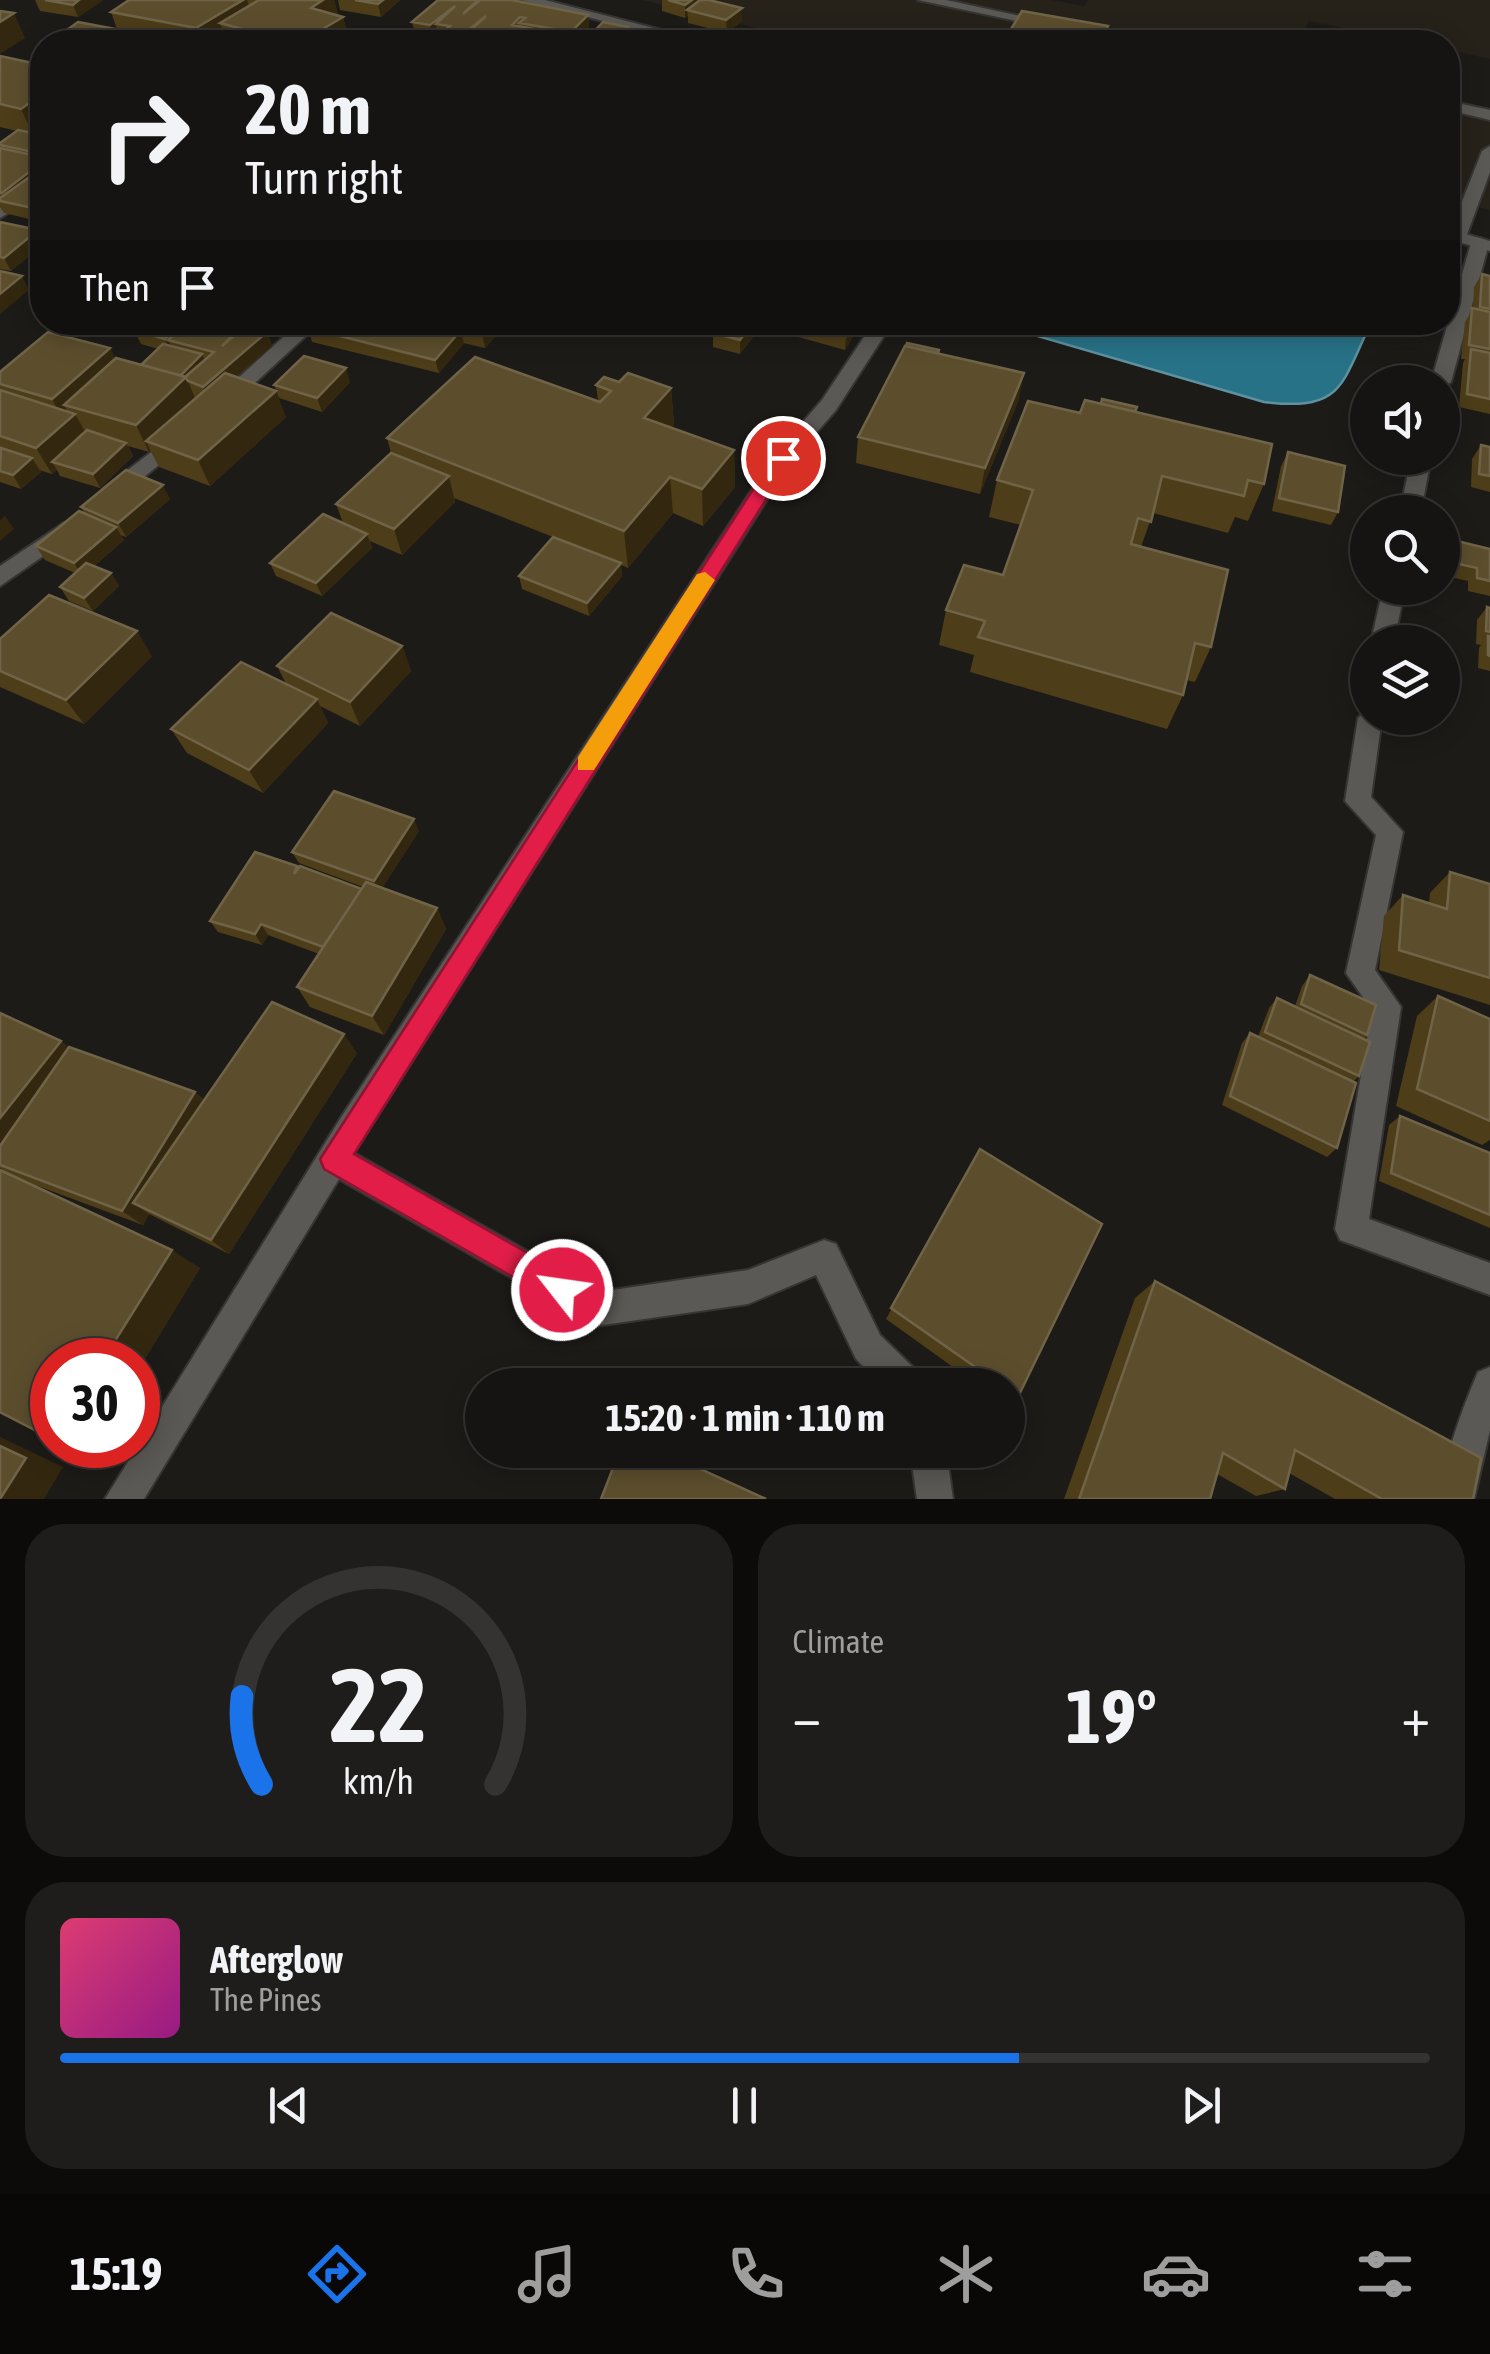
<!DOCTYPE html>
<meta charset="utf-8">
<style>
:root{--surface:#161412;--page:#1f1d1b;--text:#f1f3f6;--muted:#9e9e9f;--line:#353332;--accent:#1a73e8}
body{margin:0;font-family:"Asap Condensed",sans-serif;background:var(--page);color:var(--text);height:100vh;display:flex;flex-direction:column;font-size:38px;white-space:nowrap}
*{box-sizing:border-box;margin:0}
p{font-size:32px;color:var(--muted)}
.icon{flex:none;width:55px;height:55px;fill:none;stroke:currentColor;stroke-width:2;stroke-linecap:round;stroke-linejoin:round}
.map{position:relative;height:1499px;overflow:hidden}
.sheet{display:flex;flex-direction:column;gap:25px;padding:25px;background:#0c0b0a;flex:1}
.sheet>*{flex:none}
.hud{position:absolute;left:30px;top:30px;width:1430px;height:305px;border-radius:40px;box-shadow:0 5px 25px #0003,0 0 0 2px var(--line);background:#161412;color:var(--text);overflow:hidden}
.tools{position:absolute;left:1350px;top:365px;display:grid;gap:20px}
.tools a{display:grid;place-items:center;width:110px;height:110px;border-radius:50%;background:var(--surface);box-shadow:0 5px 25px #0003,0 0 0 2px var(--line);font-size:50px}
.speed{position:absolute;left:30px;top:1338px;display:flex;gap:20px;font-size:50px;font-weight:700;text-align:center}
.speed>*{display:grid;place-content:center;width:130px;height:130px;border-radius:50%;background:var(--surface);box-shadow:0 5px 25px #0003,0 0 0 2px var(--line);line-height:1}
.speed .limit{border:15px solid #d22;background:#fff;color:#111}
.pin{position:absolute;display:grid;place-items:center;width:85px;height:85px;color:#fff;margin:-42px;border:5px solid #fff;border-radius:50%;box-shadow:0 2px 10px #0007}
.me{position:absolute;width:110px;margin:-55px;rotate:300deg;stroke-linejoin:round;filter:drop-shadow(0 0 8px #0008)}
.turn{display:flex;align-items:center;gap:35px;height:210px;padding:0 50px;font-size:45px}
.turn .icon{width:130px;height:130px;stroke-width:2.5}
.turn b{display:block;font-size:70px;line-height:85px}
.then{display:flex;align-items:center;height:95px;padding:0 50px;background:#0003;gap:20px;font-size:38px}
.big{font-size:75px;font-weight:700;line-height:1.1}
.sheet .tile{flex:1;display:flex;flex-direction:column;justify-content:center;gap:15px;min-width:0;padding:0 35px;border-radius:40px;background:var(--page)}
.sheet .dial{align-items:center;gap:0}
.dial svg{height:260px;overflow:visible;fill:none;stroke:var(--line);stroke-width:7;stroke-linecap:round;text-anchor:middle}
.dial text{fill:var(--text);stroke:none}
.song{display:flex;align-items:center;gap:30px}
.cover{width:120px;height:120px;border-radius:15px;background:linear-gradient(135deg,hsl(340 70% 55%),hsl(310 70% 35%))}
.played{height:10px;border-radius:5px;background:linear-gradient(90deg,var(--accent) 70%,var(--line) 70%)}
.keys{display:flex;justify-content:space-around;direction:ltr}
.heat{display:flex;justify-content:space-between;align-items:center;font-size:55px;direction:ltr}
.sheet .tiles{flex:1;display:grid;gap:25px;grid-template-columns:1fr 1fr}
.tile:last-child{grid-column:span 2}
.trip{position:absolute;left:465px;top:1368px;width:560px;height:100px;border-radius:50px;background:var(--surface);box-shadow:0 5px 25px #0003,0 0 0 2px var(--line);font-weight:700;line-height:100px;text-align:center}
.dock{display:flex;height:160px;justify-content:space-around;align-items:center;background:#090807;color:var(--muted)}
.dock .icon{width:70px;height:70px}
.dock .current{color:var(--accent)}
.dock b{font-size:45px;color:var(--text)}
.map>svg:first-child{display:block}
</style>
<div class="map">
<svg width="1490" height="1499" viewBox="0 0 1490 1499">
<rect width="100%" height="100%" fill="#1d1b18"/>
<g fill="#26221a">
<polygon points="642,0 1052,0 1084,6 1088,0 1490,0 1490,59 1448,50 1448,42 1411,42 1309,21 1297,42 813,42"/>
<polygon points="1448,98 1490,108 1490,210 1448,200"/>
</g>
<path fill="#287287" stroke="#5e92a0" stroke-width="2.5" d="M993 323H1371C1340 387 1343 411 1264 402Z"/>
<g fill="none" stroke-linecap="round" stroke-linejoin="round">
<g stroke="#363533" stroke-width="4">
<g id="service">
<polygon points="918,0 946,0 1141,42 1115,42"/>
<polygon points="1448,101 1490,110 1490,120 1448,110"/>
<polygon points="1490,146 1490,172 1466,237 1451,241 1448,237 1482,151"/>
</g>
</g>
<g stroke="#363533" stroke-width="4">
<g id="minor">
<polygon points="42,179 42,191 0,218 0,205"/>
<polygon points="1480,238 1489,243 1451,382 1442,388 1442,382 1431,382 1471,243"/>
<polygon points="300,322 321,322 230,406 216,406 216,398"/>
<polygon points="874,322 893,322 836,410 790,463 354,1153 599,1292 748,1270 824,1240 836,1244 880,1335 919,1373 924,1385 882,1385 856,1359 816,1275 748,1304 596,1326 339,1179 144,1499 105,1499 340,1119 776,453 822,400"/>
<polygon points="180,430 187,432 187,442 117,499 103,499 103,489"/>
<polygon points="1411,458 1431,458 1421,512 1400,512"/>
<polygon points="64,523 72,526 75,531 72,536 0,586 0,566"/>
<polygon points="1383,588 1405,588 1394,642 1371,642"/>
<polygon points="1368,709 1368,718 1382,718 1371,797 1403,832 1375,970 1401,1007 1369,1219 1490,1263 1490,1295 1340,1240 1335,1229 1372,1010 1346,973 1376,835 1345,801 1358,718"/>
<path d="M1490 1367V1430L1474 1499H1438C1446 1454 1460 1414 1478 1372Z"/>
<polygon points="910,1450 946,1450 953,1499 917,1499"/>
</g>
</g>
<g stroke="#363533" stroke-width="4">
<g id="tertiary">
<polygon points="521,0 545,0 708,42 685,42"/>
<polygon points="1448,229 1490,241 1490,251 1448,239"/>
</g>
</g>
<use href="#service" fill="#5a5955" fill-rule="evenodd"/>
<use href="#minor" fill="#5a5955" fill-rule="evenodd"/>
<use href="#tertiary" fill="#5a5955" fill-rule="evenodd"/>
</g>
<g fill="#4d3d18">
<polygon points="35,0 103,0 78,17 40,11"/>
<polygon points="129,0 334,0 338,15 343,17 349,41 347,42 227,42 226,40 221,42 51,42 117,29 111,12"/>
<polygon points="338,0 400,0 381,17 340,10"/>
<polygon points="438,0 588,15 589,28 575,42 431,42 438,36 438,34 432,38 415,35 412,22"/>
<polygon points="662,0 709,0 742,21 727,33 688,23 688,16 685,18 662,11"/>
<polygon points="0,56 34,133 42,135 42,222 4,213 0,207 0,143 17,131 0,127"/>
<polygon points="0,222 40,234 42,232 42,258 38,257 35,251 11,271 0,269"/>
<polygon points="42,259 42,281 40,280 33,267"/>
<polygon points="1482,274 1490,276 1490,414 1459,407 1463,363 1465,359 1461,359 1465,322 1473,308 1474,287"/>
<polygon points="313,322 508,322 485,348 463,343 439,373 312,342 308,328"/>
<polygon points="761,322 861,322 845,350 784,333 784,327 783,328"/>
<polygon points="244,327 267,332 272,346 236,377 286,417 210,486 159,467 150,450 149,452 128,446 133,456 100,488 60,476 57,470 52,474 39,470 41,472 21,489 0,482 0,372 110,348 115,359 141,365 158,349 141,344 134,330"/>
<polygon points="713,333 755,334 740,354 713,347"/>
<polygon points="939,354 1019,399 980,494 856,463 858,437"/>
<polygon points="350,382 322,412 279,398 274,385"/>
<polygon points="619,382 671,388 674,425 672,427 734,450 735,487 703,526 673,513 628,568 621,565 622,576 589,616 522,589 519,576 553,537 454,498 455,502 402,555 370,541 372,548 322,596 276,576 270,563 343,523 336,504 391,453 387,438 598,401 596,385"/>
<polygon points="1101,404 1135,412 1264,484 1248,521 1235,517 1228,533 1153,513 1141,547 1211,647 1195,682 1186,680 1183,695 1167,729 970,672 974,655 939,645 946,610 1003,575 1021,525 989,517 997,480 1080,413"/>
<polygon points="1481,445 1490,447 1490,492 1471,487 1472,459"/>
<polygon points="1288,452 1338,512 1331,525 1272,511 1281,466"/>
<polygon points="170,499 126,537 120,535 124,540 94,566 111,573 119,586 93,611 69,601 60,587 75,573 45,560 36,546 84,513 81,507"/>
<polygon points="1453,540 1490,549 1490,596 1468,591 1468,581 1442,575 1444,553"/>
<polygon points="1487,607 1490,608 1490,671 1478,668 1479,648 1481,645 1476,644 1477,620"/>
<polygon points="0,639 152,656 84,724 0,687"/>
<polygon points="402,646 411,671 360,726 320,706 328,723 263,793 187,753 171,729 286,684 277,666"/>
<polygon points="419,831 382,888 437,908 446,929 384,1035 310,1007 297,987 319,954 268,935 262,945 218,932 210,921 297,866 299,868 362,889 363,887 299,863 292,852"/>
<polygon points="1450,872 1490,884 1490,1005 1379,970 1384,916 1403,895 1429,903 1430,893"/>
<polygon points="1310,975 1367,1035 1364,1039 1359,1076 1353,1082 1337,1148 1327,1157 1222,1105 1242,1043 1250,1033 1258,1037 1269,1008 1277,998 1295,1006 1302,986"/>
<polygon points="1438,996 1490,1019 1490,1140 1482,1145 1396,1106 1417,1016"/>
<polygon points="0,1013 61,1041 68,1047 195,1092 204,1100 357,1053 229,1254 149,1214 143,1225 16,1178 200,1268 138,1370 138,1360 13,1177 0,1168"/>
<polygon points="1400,1116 1490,1153 1490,1228 1379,1181 1389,1125"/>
<polygon points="980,1149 1102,1224 1018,1397 1008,1406 1008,1385 978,1385 886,1319"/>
<polygon points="1155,1281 1473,1499 1335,1499 1289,1473 1285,1489 1256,1496 1217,1474 1210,1499 1064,1499 1135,1298"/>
</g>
<g fill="#33280f">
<polygon points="79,0 103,0 78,17 73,5"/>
<polygon points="243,0 247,0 254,22 220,23 226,40 221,42 200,42 196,28"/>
<polygon points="323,0 334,0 339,19 311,8"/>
<polygon points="383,0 400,0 381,17 378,4"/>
<polygon points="692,0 709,0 687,10 688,16 685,18 685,5"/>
<polygon points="455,6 436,24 438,34 432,38 430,25"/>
<polygon points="742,8 742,21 727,33 726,20"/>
<polygon points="14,13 25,38 0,54 0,22"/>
<polygon points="588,15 589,28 575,42 566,42 571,37 571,32"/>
<polygon points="343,17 349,41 347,42 301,42"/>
<polygon points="131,32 135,42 116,42"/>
<polygon points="42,94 42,127 33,134 21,109"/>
<polygon points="42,162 42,180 6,202 2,193"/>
<polygon points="38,230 42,240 31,243 35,251 11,271 4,258"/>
<polygon points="22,276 29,290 0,314 0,294"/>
<polygon points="183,322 204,322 168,340 173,350 171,352 165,339"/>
<polygon points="480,322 508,322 485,348"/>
<polygon points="753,322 755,322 755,334 740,354 740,340"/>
<polygon points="855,322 861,322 860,325 845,350 846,336"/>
<polygon points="461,330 464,344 439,373 435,360"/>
<polygon points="267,332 272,346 209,400 203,387"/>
<polygon points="110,348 123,375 64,405 71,418 75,414 90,440 52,462 57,470 52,474 36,448 65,423 52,399"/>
<polygon points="202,354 208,368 188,381 197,403 146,441 150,450 149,452 136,425 175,380"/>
<polygon points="346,368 350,382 322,412 317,398"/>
<polygon points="1024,373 1019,399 980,494 985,468"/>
<polygon points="671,388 674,425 647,454 644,418"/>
<polygon points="276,391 286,417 210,486 198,460"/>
<polygon points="126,443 133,456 100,488 93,474"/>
<polygon points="734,450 735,487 703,526 702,489"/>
<polygon points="32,458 41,472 21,489 13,475"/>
<polygon points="449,476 455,502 402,555 394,529"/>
<polygon points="670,477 673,513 628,568 624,531"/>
<polygon points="163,485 170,499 126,537 118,523"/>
<polygon points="5,516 14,529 0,541 0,520"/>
<polygon points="116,527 124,540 82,576 74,563"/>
<polygon points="367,534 372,548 322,596 316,583"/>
<polygon points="621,563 622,576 589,616 587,603"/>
<polygon points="111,573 119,586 93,611 84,598"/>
<polygon points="137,631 152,656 84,724 66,700"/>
<polygon points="402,646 411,671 360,726 350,702"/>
<polygon points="317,699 328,723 263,793 249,770"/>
<polygon points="414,819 419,831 379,893 374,881"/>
<polygon points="437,908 446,929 384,1035 372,1016"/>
<polygon points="261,924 268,935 262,945 255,934"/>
<polygon points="344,1034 357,1053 229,1254 211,1240"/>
<polygon points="61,1041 82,1059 0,1166 0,1118"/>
<polygon points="195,1092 212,1109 133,1203 149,1214 143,1225 122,1211"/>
<polygon points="172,1250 200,1268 138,1370 138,1360 103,1360"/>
<polygon points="0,1437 63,1467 44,1499 0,1499"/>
<polygon points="74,1445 92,1445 89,1449"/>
</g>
<g fill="#5c4e2d" stroke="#706448" stroke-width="2.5">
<polygon points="45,0 79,0 73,5"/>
<polygon points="129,0 243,0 196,28 111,12"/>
<polygon points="259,0 323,0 311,8 343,17 301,42 289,42 220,23"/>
<polygon points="355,0 383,0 378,4"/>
<polygon points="438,0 478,0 463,14 480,0 512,0 588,15 571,32 519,23 525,18 520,17 512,25 551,32 541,42 499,42 506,35 503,35 497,42 458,42 486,16 453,42 431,42 450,26 436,24 455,6 430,25 412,22"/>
<polygon points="668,0 692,0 685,5"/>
<polygon points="700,0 709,0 742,8 726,20 687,10"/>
<polygon points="0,11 14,13 0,22"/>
<polygon points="1022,11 1108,26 1100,42 1003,42"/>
<polygon points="78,22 131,32 116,42 98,40 95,42 50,42"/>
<polygon points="603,22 628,27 613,42 584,42"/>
<polygon points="627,30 677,39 674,42 616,42"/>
<polygon points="144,32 192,41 190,42 128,42"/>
<polygon points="554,32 573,35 566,42 544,42"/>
<polygon points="0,56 42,65 42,94 21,109 0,104"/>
<polygon points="18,130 42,135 42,154 0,145 0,143"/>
<polygon points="0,148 42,157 42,162 2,193 0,193"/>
<polygon points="42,168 42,210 0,201 0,198"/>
<polygon points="0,222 38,230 4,258 0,257"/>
<polygon points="42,232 42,246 31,243"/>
<polygon points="42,259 42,269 33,267"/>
<polygon points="0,271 22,276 0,294"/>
<polygon points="1482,274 1490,276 1490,309 1480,307"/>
<polygon points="1472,308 1490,312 1490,349 1469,345"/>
<polygon points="143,322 183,322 165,339 134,330"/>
<polygon points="187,322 243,324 222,346 247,325 267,332 203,387 188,381 185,377 214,352 168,340"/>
<polygon points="313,322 372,322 371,326 374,322 430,322 461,330 435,360 308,328"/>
<polygon points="721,322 753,322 740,340 713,333"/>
<polygon points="795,322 855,322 846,336"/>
<polygon points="48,332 110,348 52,399 0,384 0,372"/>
<polygon points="907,343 939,350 938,353 906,346"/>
<polygon points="163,344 202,354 180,376 141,365"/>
<polygon points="905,346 1024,373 985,468 858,437"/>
<polygon points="1471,349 1490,353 1490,399 1467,394"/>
<polygon points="304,356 346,368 317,398 274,385"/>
<polygon points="475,357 600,402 611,391 596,385 604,377 619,382 628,373 671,388 644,418 734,450 702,489 670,477 624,531 387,438"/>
<polygon points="116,358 186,377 136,425 64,405"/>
<polygon points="225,373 276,391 198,460 146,441"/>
<polygon points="0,390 75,414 36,448 0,436"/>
<polygon points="1102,399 1137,407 1135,412 1101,404"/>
<polygon points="1085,400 1272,444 1264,484 1248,480 1244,496 1162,476 1151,522 1138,518 1131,544 1228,570 1211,647 1195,643 1183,695 978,637 985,621 946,610 964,565 1003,575 1033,490 997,480 1028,401 1080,413"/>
<polygon points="87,430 126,443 93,474 52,462"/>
<polygon points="1481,445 1490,447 1490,476 1479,474"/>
<polygon points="1,448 32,458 13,475 0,471"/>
<polygon points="1288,452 1345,466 1338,512 1279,498"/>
<polygon points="391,453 449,476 394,529 336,504"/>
<polygon points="126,470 163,485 118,523 81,507"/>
<polygon points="79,511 116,527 74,563 36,546"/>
<polygon points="323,514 367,534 316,583 270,563"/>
<polygon points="553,537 621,563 587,603 519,576"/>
<polygon points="1453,540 1490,549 1490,581 1477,578 1477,568 1450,562"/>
<polygon points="86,563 111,573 84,598 60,587"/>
<polygon points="49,595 137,631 66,700 0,671 0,639"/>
<polygon points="1487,607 1490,608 1490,632 1486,631"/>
<polygon points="331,613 402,646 350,702 277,666"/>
<polygon points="1488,636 1490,636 1490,656 1488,655"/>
<polygon points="241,662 317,699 249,770 171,729"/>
<polygon points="334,791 414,819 374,881 292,852"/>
<polygon points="255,852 297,866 294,874 300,866 362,889 323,947 261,924 255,934 210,921"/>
<polygon points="1450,872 1490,884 1490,978 1399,950 1403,895 1447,909"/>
<polygon points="366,882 437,908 372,1016 297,987"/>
<polygon points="1310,975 1376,1005 1367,1035 1301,1004"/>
<polygon points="1438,996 1490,1019 1490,1121 1417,1089"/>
<polygon points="1277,998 1370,1042 1359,1076 1265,1032"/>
<polygon points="272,1002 344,1034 211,1240 133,1203"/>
<polygon points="0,1013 61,1041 0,1118"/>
<polygon points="1250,1033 1356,1083 1337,1148 1230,1096"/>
<polygon points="69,1047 195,1092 122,1211 0,1165 0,1146"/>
<polygon points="1400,1116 1490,1153 1490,1215 1391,1173"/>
<polygon points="980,1149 1102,1224 1018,1397 1008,1390 1008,1385 1001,1385 891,1308"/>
<polygon points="0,1170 172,1250 103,1360 52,1360 52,1439 0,1412"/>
<polygon points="1155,1281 1481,1458 1473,1499 1382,1499 1295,1450 1285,1489 1223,1453 1210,1499 1079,1499"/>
<polygon points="0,1446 26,1458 0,1499"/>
<polygon points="620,1450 659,1450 766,1499 601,1499"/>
</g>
<polygon fill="#e11d48" stroke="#92132f" stroke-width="2.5" points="783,452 792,458 354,1154 573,1279 577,1290 573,1300 562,1305 324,1169 320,1159 776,454"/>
<polygon fill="#f59e0b" points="705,572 715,580 594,770 578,770 578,757 697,574"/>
</svg>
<div class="tools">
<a><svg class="icon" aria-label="sound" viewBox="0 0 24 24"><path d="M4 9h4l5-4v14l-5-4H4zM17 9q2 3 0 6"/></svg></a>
<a><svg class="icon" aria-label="search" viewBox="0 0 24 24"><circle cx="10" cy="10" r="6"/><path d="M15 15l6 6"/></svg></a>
<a><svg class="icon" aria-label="layers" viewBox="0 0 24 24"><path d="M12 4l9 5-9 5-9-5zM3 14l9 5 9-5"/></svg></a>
</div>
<div class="speed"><div class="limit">30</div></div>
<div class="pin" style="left:783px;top:458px;background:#d93025"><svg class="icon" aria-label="arrive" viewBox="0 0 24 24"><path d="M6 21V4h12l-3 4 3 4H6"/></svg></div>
<svg class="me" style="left:562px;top:1290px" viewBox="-20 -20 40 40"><circle r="17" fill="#e11d48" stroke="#fff" stroke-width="3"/><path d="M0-11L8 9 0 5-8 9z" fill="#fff"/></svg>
<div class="trip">15:20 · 1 min · 110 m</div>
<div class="hud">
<div class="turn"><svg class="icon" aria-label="right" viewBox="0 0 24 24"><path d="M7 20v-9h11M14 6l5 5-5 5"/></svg><div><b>20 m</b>Turn right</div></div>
<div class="then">Then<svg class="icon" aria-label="arrive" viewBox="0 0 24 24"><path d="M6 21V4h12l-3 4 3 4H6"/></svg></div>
</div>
</div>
<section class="sheet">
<div class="tiles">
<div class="tile dial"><svg viewBox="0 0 100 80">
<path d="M14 69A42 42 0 1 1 86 69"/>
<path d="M14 69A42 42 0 0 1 8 42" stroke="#1a73e8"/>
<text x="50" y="56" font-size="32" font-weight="700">22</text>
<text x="50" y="72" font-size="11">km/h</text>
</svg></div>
<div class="tile"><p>Climate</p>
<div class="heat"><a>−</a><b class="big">19°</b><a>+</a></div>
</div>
<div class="tile">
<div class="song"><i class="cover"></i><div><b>Afterglow</b><p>The Pines</p></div></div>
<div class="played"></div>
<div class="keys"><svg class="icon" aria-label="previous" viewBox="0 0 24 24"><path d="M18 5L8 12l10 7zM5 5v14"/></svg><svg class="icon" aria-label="pause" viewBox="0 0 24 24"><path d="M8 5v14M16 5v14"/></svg><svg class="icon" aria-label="next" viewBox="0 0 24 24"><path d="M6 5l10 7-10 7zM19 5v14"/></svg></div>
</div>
</div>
</section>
<nav class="dock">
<b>15:19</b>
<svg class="icon current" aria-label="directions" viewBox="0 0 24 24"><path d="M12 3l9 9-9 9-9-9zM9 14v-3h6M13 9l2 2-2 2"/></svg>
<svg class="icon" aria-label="music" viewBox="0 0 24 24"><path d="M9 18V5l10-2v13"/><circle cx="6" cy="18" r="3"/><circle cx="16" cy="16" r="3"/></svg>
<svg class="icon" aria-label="phone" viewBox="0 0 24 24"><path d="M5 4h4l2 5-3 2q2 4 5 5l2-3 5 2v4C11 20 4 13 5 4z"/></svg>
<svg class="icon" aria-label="climate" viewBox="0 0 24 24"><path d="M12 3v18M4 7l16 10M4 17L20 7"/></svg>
<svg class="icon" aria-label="car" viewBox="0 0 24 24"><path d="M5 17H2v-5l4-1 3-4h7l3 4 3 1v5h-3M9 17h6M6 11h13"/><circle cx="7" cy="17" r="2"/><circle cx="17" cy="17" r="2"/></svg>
<svg class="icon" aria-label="filters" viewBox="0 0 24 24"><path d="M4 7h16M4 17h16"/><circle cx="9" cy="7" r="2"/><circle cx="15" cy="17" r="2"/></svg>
</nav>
